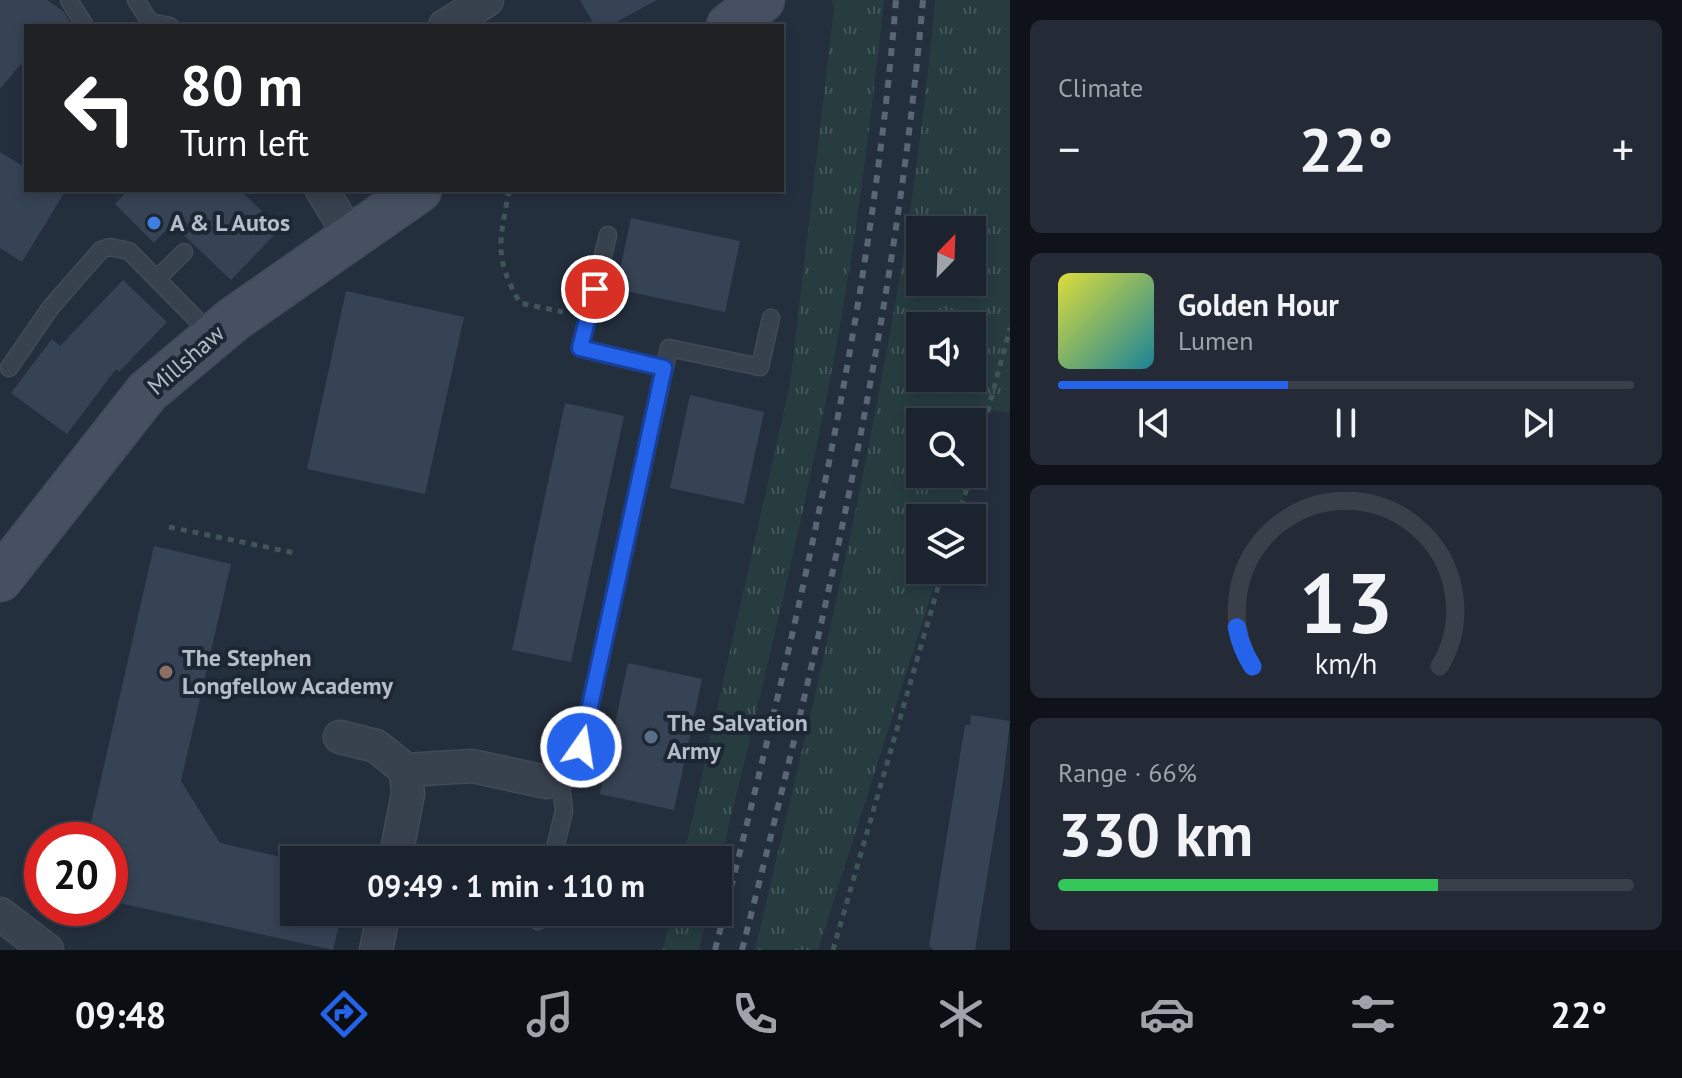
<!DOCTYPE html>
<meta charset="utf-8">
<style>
:root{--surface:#1b232e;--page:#242b36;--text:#f1f3f6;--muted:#a0a4aa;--line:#39404a;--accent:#2563eb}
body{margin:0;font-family:"PT Sans",sans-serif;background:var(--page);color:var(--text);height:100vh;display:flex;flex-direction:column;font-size:30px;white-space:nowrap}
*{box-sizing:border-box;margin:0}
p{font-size:26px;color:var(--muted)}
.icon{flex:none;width:44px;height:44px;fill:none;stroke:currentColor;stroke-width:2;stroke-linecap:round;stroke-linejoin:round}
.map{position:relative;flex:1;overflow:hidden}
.sheet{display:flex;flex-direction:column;gap:20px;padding:20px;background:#0f1319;width:672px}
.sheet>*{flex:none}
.top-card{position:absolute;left:24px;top:24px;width:760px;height:168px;border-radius:0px;box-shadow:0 4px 12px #0003,0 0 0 2px var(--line);background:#202124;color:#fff;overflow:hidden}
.needle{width:52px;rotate:23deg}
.controls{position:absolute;left:906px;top:216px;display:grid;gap:16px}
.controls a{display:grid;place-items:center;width:80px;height:80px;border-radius:0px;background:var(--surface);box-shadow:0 4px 12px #0003,0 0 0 2px var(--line);font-size:40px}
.speed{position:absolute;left:24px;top:822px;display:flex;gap:16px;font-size:40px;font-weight:700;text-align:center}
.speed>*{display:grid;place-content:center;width:104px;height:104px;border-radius:50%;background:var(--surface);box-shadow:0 4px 12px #0003,0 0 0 2px var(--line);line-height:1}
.speed .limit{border:12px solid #d22;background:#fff;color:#111}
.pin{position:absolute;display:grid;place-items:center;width:68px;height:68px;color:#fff;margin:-34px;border:4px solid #fff;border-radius:50%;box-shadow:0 2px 8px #0007}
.me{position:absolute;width:88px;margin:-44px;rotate:13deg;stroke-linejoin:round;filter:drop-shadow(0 0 6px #0008)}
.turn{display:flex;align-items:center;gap:28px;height:168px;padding:0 24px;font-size:36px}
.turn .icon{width:104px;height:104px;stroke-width:2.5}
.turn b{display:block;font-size:56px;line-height:68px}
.big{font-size:60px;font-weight:700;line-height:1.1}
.sheet .tile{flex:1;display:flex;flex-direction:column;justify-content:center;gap:12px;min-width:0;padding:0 28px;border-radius:12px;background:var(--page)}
.sheet .dial{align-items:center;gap:0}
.dial svg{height:208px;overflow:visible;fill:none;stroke:var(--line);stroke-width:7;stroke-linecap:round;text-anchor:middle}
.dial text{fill:var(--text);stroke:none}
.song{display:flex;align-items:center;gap:24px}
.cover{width:96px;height:96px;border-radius:12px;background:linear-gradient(135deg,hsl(60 70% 55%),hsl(190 70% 35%))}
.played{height:8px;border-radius:4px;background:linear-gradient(90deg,var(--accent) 40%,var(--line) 40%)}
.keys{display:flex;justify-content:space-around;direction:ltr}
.heat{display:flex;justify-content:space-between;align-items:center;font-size:44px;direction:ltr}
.charge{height:12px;border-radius:6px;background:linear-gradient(90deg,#34c759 66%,var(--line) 0)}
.trip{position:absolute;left:280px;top:846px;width:452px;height:80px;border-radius:0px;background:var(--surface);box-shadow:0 4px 12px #0003,0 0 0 2px var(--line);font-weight:700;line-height:80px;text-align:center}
.tabs{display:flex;height:128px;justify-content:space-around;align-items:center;background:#0b0e12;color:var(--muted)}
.tabs .icon{width:56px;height:56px}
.tabs .current{color:var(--accent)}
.tabs b{font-size:36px;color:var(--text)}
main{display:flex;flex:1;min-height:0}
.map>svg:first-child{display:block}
</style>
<main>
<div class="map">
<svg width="1010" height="950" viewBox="0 0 1010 950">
<defs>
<pattern id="grass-tufts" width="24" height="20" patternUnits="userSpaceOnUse" patternTransform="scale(2)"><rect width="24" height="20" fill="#263c3f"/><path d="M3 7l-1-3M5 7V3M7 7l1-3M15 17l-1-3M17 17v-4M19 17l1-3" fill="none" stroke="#435659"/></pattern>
</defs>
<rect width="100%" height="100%" fill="#242f3e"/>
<g fill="url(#grass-tufts)" fill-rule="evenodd">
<path d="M832 0H884C870 128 854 258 829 385 797 548 757 709 718 870V860H683L790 384 834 9Z"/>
<path d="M935 0H1010V408L1009 413 987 410 972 467V422H920V474H970L969 479 956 518H920V570H939L818 950H755C829 636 907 323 935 0ZM920 230H972V282H920ZM920 326H972V378H920Z"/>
<polygon points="672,912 708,912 699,950 663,950"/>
</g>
<g fill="#364354">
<polygon points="0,0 47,0 64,12 72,26 26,26 26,58 0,89"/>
<polygon points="580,0 657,0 609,26 595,26"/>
<polygon points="0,152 26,168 26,190 66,190 22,262 0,248"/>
<polygon points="128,190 240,190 280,229 231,280 172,224 154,243 115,204"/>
<polygon points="631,218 740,241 725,312 616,289"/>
<polygon points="123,280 167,322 119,372 116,369 67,434 11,393 52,339 60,346"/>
<polygon points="346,291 464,317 425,494 307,469"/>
<polygon points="690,395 764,412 744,504 670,488"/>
<polygon points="565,403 624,416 571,662 512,650"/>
<polygon points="154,546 231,564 181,781 220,843 294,860 294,912 342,912 333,950 110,901 110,840 87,840"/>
<polygon points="628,663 702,679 674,810 600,794"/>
<polygon points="971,715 1010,721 1003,780 975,950 934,950 929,946 937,897 965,725 970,725"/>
</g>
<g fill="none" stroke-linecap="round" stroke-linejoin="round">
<g stroke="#414a57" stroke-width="19">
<g id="lane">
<polyline points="69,0 85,26"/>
<polyline points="136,0 150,22 170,26"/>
<polyline points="608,235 580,348 664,368"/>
<polyline points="157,279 184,252"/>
<polyline points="9,368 51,307 101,250 110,247 129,251 212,335"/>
<polyline points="552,860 564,811 560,775 581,747 669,348 760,367 771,318"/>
<polyline points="538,921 540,912"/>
</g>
</g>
<g stroke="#414a57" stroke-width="35">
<g id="street">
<polyline points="445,26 487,0"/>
<polyline points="322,190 350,236"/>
<polyline points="340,737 376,746 406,770 408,794 395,860"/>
<polyline points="406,770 472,766 546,782 560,775"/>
<polyline points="0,914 47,950"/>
<polyline points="376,950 384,912"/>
</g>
</g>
<g stroke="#414a57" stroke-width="47">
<g id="secondary">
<polyline points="729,26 762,0"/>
<polyline points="0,579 147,392 234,319 419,190"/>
</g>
</g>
<g stroke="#3f5557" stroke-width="5" stroke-dasharray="6 6" stroke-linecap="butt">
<path d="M509 190C500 242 493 256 520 303L563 312"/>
<polyline points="972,470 1010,328"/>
<polyline points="958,518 971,474"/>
<polyline points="169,527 295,553"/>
<polyline points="833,950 943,570"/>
</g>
<use href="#lane" stroke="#38414e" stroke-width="16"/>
<use href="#street" stroke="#38414e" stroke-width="32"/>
<use href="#secondary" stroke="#465061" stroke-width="44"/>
<g stroke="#5a6575" stroke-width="6" stroke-dasharray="8 8" stroke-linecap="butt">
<path d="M715 950C795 638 870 321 896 0"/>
<path d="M742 950C822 638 895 321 923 0"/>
</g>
</g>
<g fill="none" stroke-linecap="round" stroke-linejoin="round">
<g stroke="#184099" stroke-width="20">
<polyline id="route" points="581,747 664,368 580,348 595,289"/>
</g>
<use href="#route" stroke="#2563eb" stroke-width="14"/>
</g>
<circle fill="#3f7fe0" stroke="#1d2633" stroke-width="3" cx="154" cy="223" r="8"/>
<circle fill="#8d6e63" stroke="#1d2633" stroke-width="3" cx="166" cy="672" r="8"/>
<circle fill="#5c6f8a" stroke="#1d2633" stroke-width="3" cx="651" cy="737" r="8"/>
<g text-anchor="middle" stroke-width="8" stroke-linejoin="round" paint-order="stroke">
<g font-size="24" font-weight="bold" fill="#b4bcc9" stroke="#1d2633" text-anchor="start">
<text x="170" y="231">A &amp; L Autos</text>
<text x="182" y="666">The Stephen<tspan x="182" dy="28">Longfellow Academy</tspan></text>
<text x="667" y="731">The Salvation<tspan x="667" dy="28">Army</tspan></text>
</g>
<g font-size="24" fill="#b4bcc9" stroke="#1d2633">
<text transform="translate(186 360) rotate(-41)" y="8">Millshaw</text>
</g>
</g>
</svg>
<div class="controls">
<a><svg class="needle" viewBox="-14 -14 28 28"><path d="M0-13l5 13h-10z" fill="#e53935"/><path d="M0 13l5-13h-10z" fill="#a0a4aa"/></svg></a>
<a><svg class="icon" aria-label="sound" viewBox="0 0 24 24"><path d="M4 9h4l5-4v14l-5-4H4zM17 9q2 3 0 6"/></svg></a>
<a><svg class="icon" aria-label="search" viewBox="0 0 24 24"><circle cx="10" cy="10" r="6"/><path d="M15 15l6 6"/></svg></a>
<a><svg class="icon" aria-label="layers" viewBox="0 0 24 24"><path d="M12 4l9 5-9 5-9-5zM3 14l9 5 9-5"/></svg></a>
</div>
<div class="speed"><div class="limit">20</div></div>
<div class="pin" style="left:595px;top:289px;background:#d93025"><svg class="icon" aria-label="arrive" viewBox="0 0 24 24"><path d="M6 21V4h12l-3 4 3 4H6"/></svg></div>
<svg class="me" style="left:581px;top:747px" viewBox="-20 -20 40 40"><circle r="17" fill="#2563eb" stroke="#fff" stroke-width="3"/><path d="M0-11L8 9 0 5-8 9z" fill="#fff"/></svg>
<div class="trip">09:49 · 1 min · 110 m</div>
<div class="top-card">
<div class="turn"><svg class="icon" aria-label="left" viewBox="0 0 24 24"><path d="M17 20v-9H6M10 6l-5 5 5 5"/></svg><div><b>80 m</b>Turn left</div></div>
</div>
</div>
<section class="sheet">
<div class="tile"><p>Climate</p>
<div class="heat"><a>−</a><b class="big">22°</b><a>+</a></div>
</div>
<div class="tile">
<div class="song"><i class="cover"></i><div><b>Golden Hour</b><p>Lumen</p></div></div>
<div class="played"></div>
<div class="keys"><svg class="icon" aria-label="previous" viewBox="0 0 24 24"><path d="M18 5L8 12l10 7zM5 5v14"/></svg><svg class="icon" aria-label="pause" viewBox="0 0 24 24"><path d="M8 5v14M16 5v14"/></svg><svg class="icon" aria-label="next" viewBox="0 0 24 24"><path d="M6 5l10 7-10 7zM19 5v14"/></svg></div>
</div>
<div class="tile dial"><svg viewBox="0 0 100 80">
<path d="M14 69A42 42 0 1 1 86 69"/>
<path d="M14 69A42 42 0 0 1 8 54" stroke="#2563eb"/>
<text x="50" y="56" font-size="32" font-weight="700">13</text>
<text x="50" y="72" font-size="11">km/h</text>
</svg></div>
<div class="tile"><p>Range · 66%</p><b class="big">330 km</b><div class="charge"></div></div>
</section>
</main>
<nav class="tabs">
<b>09:48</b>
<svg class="icon current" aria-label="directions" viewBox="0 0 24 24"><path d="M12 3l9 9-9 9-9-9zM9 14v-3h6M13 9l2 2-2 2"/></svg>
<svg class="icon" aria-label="music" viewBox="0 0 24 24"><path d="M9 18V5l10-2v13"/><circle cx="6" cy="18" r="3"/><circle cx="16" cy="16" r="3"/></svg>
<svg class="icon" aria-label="phone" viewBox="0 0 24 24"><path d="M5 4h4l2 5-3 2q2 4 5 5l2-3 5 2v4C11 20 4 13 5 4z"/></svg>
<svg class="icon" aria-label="climate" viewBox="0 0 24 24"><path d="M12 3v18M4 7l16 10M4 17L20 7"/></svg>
<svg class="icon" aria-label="car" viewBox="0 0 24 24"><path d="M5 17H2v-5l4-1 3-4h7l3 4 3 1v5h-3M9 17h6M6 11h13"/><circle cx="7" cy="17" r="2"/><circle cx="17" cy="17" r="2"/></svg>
<svg class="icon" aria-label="filters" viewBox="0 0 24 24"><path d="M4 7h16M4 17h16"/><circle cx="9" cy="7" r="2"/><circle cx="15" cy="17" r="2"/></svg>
<b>22°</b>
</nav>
